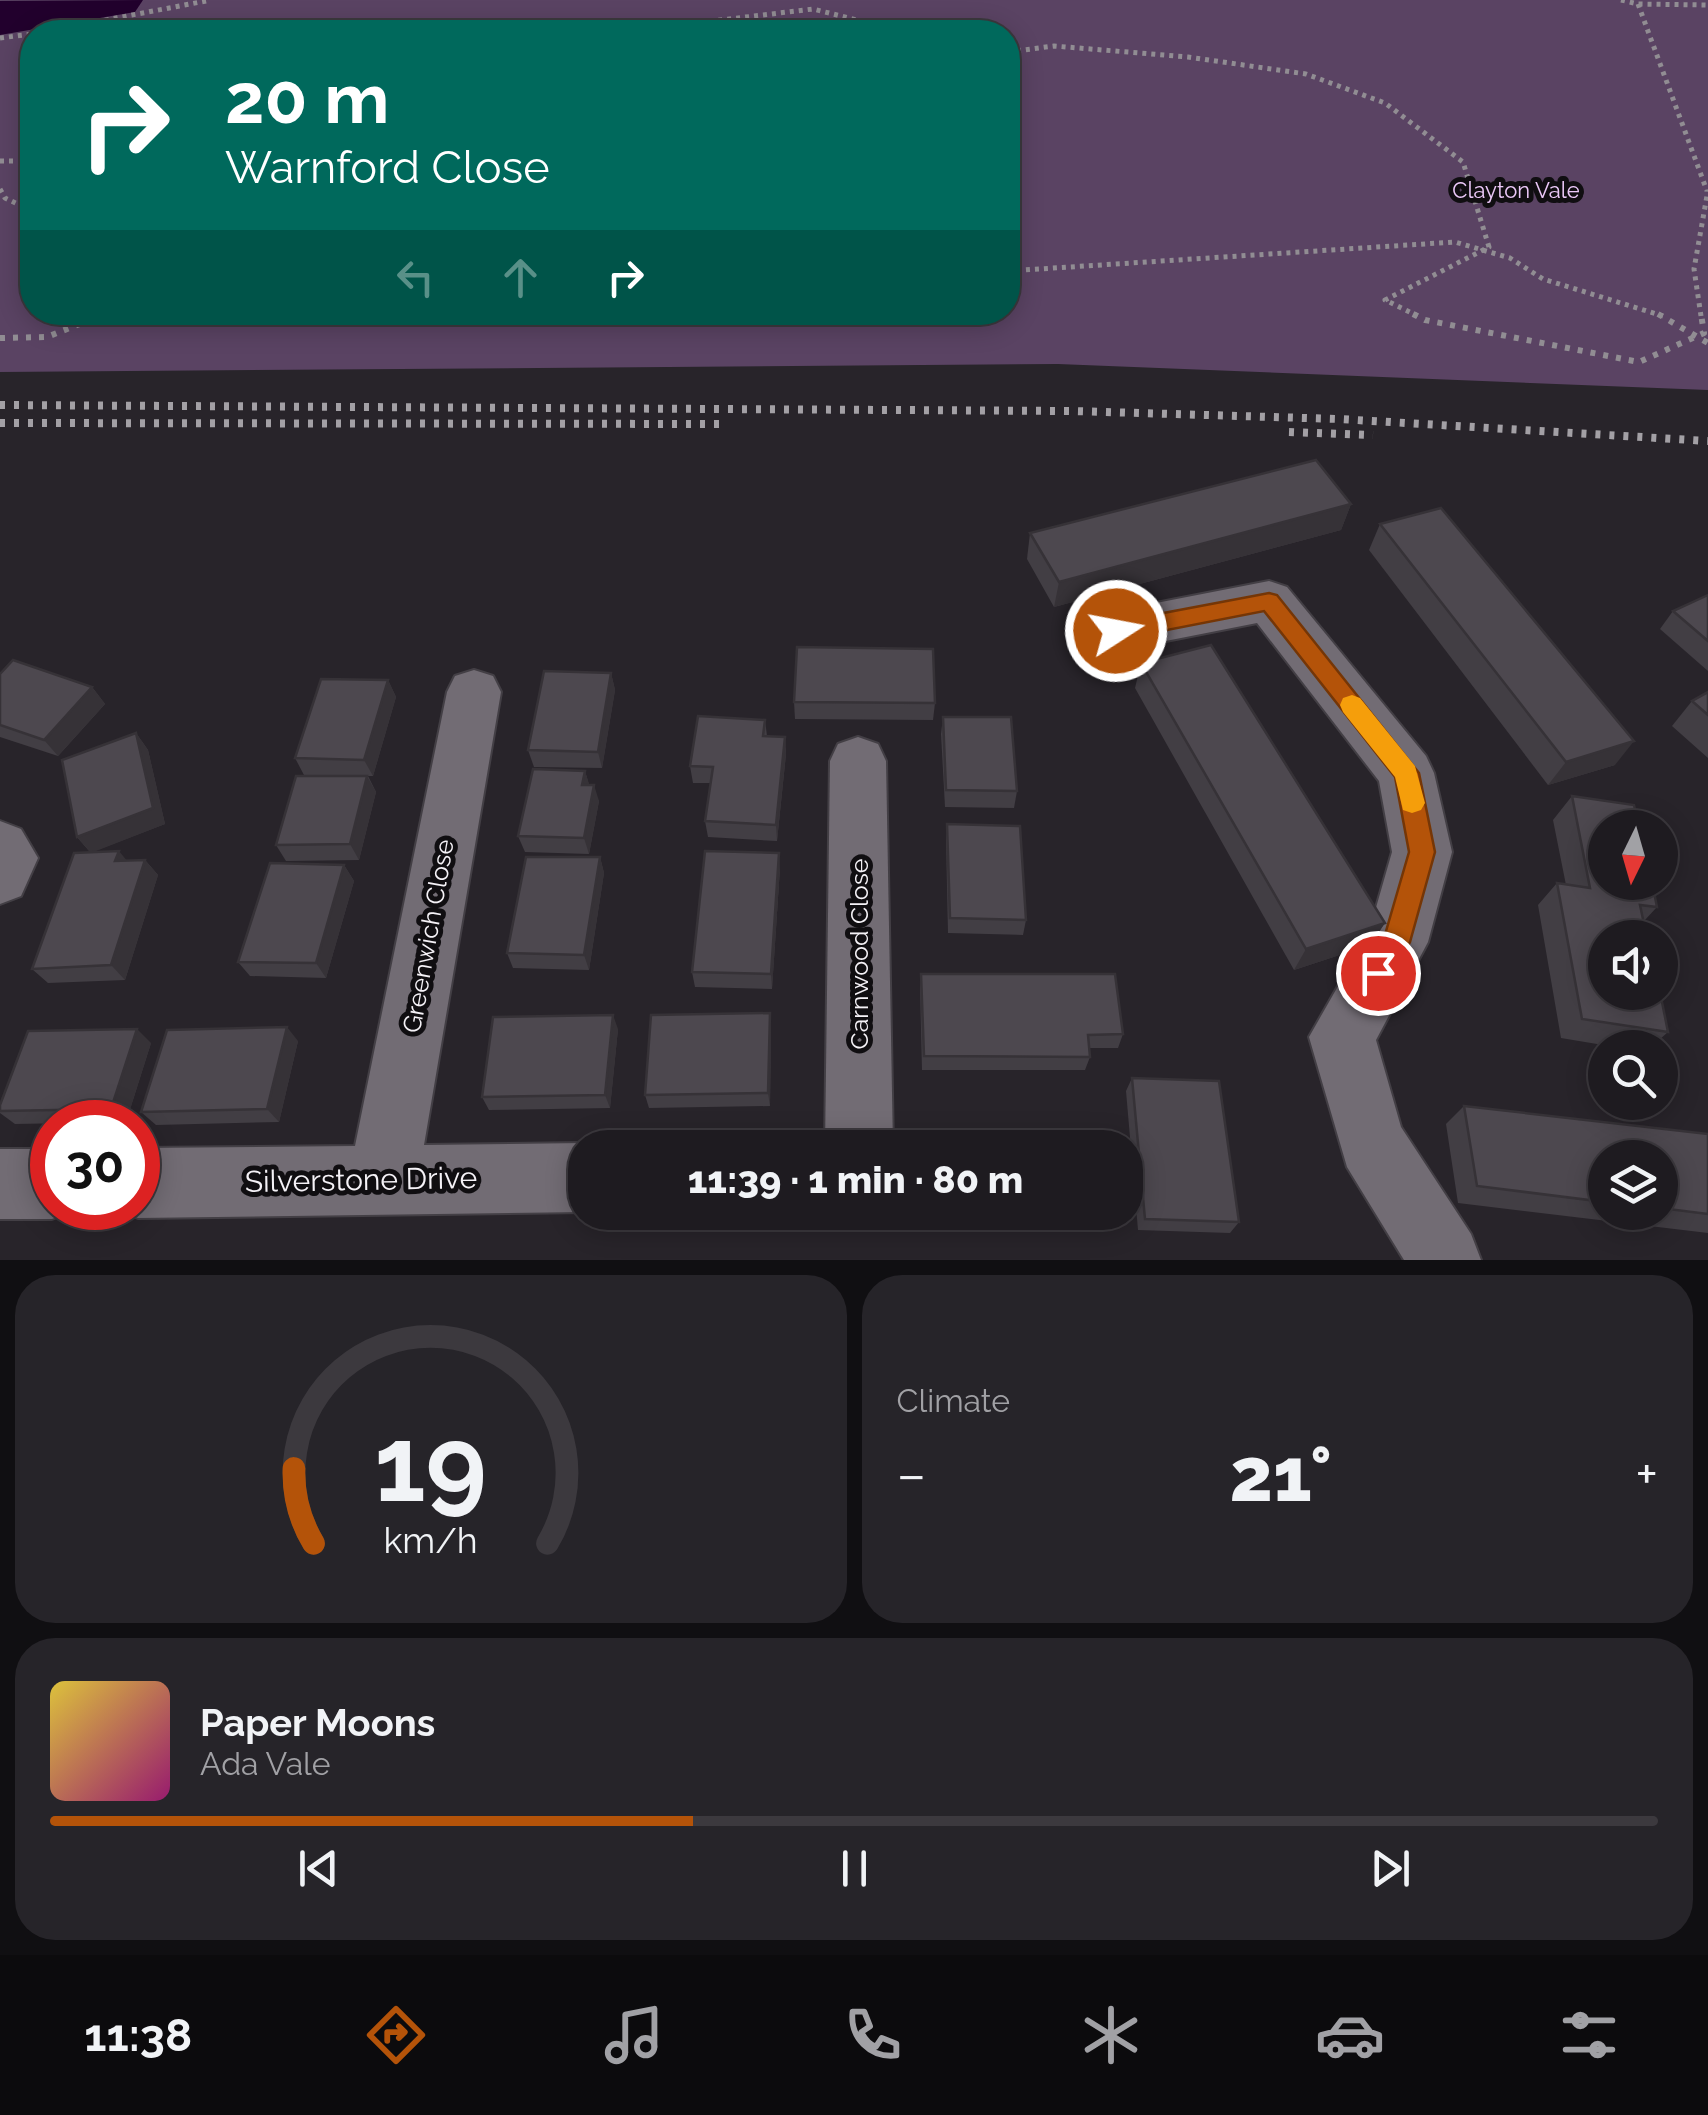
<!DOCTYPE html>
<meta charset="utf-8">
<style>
:root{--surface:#1e1b20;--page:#262429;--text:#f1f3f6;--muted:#a1a1a5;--line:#3c393e;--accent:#b45309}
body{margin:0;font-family:Raleway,sans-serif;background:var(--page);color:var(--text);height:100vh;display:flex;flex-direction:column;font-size:38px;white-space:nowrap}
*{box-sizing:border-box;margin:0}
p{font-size:32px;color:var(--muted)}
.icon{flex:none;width:55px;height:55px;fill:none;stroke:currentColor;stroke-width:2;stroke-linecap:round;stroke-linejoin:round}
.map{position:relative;height:1260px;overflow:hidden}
.panel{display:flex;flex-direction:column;gap:15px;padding:15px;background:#100f12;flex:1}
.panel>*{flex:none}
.top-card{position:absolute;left:20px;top:20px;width:1000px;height:305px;border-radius:40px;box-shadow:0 5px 25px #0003,0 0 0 2px var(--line);background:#00695c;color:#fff;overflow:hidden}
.needle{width:65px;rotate:185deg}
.buttons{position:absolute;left:1588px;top:810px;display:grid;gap:20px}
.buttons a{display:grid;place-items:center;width:90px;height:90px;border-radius:50%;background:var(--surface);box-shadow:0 5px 25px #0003,0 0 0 2px var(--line);font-size:50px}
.speed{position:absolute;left:30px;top:1100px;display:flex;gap:20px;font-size:50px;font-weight:700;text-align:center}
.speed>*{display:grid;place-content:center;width:130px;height:130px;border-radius:50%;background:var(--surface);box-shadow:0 5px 25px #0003,0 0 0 2px var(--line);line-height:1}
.speed .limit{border:15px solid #d22;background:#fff;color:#111}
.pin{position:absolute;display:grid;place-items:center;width:85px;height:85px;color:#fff;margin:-42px;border:5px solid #fff;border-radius:50%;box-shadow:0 2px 10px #0007}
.me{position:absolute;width:110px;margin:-55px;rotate:79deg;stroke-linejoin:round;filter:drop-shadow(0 0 8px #0008)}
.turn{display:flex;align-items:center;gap:35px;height:210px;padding:0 40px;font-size:45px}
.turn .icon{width:130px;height:130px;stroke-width:2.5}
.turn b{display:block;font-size:70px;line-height:85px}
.lanes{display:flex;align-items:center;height:95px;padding:0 40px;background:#0003;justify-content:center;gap:50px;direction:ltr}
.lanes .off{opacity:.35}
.big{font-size:75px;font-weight:800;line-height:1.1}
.panel .card{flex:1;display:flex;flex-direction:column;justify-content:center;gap:15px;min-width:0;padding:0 35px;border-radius:40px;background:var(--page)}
.panel .dial{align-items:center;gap:0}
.dial svg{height:260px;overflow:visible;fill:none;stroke:var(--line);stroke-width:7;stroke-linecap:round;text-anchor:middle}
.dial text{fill:var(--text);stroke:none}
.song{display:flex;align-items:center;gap:30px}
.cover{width:120px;height:120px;border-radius:15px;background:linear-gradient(135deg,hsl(50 70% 55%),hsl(320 70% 35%))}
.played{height:10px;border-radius:5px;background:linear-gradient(90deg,var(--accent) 40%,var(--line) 40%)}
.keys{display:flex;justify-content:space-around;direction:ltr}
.heat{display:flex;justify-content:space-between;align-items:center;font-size:55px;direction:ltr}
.panel .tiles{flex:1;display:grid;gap:15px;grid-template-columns:1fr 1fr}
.card:last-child{grid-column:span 2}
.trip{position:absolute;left:568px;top:1130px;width:575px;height:100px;border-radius:40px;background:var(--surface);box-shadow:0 5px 25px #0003,0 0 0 2px var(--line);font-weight:800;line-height:100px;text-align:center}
.menu{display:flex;height:160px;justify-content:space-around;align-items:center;background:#0c0b0d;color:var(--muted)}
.menu .icon{width:70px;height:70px}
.menu .active{color:var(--accent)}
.menu b{font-size:45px;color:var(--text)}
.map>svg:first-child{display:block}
</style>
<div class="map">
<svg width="1708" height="1260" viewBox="0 0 1708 1260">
<rect width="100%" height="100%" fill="#28242a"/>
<path fill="#5a4363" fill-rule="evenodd" d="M0 0H1708V390L1058 364 0 372ZM32 32H1008V312H32Z"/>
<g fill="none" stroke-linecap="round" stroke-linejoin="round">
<polygon fill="#22002d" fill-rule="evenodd" points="143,0 135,12 0,35 0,1"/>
<g stroke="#433f45" stroke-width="4">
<g id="street">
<polygon points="1269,581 1287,587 1426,756 1434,773 1452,852 1428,942 1376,1040 1401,1127 1471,1234 1481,1260 1404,1260 1347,1167 1309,1037 1369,932 1392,852 1379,781 1257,623 1115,651 1096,645 1089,631 1096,617 1115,611"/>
<polygon points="474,670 493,676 501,692 424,1145 585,1143 596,1148 585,1148 586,1212 138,1218 113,1208 138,1208 138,1148 355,1146 447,692 455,676"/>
<polygon points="858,737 878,744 886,761 893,1148 825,1148 830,761 838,744"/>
<polygon points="0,821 21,829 38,858 21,896 0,904"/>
<polygon points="0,1149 52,1149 52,1208 77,1209 52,1219 0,1219"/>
</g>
</g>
<g stroke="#918d93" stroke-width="5" stroke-dasharray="4 5" stroke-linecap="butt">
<polyline points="1621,0 1638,4 1708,5"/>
<polyline points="1638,4 1707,191"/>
<polyline points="43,32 211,0"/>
<polyline points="620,32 813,9 889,28 889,32"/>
<polyline points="0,38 32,34"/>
<polyline points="1008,52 1054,46 1188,57 1306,74 1385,103 1463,162 1489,247 1385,300 1418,316"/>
<polyline points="0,161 32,161"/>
<polyline points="0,189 5,198 32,211"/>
<polyline points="1008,271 1455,242 1510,258 1543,279 1663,316"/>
<polyline points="372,312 399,312"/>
<polyline points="98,316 109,312"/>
<polyline points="1701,316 1694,269 1708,190"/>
</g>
<g stroke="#918d93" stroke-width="6" stroke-dasharray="5 8" stroke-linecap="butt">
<polyline points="1413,314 1425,320 1639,362 1704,333 1701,314"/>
<polyline points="1658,314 1708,343"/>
<polyline points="0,338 47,337 105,314"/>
</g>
<use href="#street" fill="#726c74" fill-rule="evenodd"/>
<g stroke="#a3a0a5" stroke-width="8" stroke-dasharray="5 9" stroke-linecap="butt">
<polyline points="0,405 1072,411 1339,419 1708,441"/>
<polyline points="0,423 724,424"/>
<polyline points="1289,432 1373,435"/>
</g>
</g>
<g fill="#423e44" fill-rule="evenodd">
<polygon points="1351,504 1341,530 1054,607 1027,559 1030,533"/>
<polygon points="1380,524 1615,765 1548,785 1369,550"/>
<polygon points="1708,595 1708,671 1660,629 1673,611"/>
<polygon points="1141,663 1385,923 1370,945 1294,970 1135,688"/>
<polygon points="611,673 615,690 602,768 534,767 528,750"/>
<polygon points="0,674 92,687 105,704 58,756 0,737"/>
<polygon points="388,680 396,697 373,776 368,776 376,792 359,860 286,861 276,845 345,776 304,775 295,758"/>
<polygon points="1708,692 1708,758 1672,726 1692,701"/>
<polygon points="794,702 935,703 933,720 795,719"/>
<polygon points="943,717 1017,791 1014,808 945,807 941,734"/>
<polygon points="765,720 767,736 785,737 786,754 777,841 708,837 705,821 710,783 693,783 690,766"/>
<polygon points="136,733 148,750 165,824 92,852 126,860 145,860 158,875 125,980 48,983 32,969 90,852 77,837"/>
<polygon points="585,771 589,785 599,801 589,854 525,852 518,836"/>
<polygon points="1572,796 1657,907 1644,921 1668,1032 1650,1048 1621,1048 1561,1038 1538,905 1557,883 1566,885 1553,820"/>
<polygon points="947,824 1026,920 1023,935 948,933 946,840"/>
<polygon points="600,857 604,873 589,970 513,968 507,953"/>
<polygon points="344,865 354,881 326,978 250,976 238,962"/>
<polygon points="780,868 772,989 695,987 692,972"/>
<polygon points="921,974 1123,1034 1118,1048 1089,1048 1090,1057 1085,1070 922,1070 920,988"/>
<polygon points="771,1027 770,1106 649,1108 645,1095"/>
<polygon points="618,1029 610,1108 489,1110 482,1097"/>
<polygon points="298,1041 279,1122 156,1125 141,1112"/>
<polygon points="151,1043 126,1122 15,1124 0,1113 0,1105"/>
<polygon points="1132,1078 1239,1222 1230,1233 1138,1230 1126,1091"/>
<path d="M1464 1106 1708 1134V1233L1458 1203 1446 1124ZM1605 1158H1660V1212H1605Z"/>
</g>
<g fill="#363237">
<polygon points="1351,504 1341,530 1054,607 1059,582"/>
<polygon points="611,673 615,690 602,768 598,752"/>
<polygon points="388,680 396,697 373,776 364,760"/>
<polygon points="92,687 105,704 58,756 44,740"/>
<polygon points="136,733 148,750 165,824 91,853 77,837"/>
<polygon points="785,737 786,754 777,841 776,825"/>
<polygon points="1634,741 1615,765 1548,785 1566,762"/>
<polygon points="585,771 590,787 582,785"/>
<polygon points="367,776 376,792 359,860 350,844"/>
<polygon points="594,785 599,801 589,854 584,838"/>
<polygon points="119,851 132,867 115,861"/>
<polygon points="779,853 780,868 772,989 771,974"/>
<polygon points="600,857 604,873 589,970 584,955"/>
<polygon points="145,860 158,875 125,980 111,965"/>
<polygon points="344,865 354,881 326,978 316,963"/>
<polygon points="1385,923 1370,945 1294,970 1306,949"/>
<polygon points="770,1013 771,1027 770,1106 768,1093"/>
<polygon points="613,1015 618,1029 610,1108 605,1095"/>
<polygon points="287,1027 298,1041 279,1122 267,1109"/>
<polygon points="137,1029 151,1043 126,1122 111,1109"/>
</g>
<g fill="#4d484f" stroke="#363237" stroke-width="2.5">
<polygon points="1316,460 1351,504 1059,582 1030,533"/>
<polygon points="1441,508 1634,741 1566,762 1380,524"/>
<polygon points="1708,595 1708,641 1673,611"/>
<polygon points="1211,645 1385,923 1306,949 1141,663"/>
<polygon points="797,647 933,649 935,703 794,702"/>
<polygon points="13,660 92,687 44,740 0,725 0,674"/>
<polygon points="544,671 611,673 598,752 528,750"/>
<polygon points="321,679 388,680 364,760 295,758"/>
<polygon points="1708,692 1708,715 1692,701"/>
<polygon points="698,716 765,720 763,736 785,737 776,825 705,821 713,767 690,766"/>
<polygon points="943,717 1011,717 1017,791 946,790"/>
<polygon points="136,733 153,808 77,837 62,760"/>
<polygon points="533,769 585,771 582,785 594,785 584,838 518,836"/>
<polygon points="296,776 367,776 350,844 276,845"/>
<polygon points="1572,796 1634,805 1639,828 1605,828 1605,882 1652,882 1657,907 1640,905 1647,938 1605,938 1605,992 1660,992 1668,1032 1582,1019 1557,883 1590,888"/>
<polygon points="947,824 1020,826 1026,920 950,918"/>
<polygon points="119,851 115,861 145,860 111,965 32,969 74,853"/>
<polygon points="705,851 779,853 771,974 692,972"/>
<polygon points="526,857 600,857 584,955 507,953"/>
<polygon points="270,863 344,865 316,963 238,962"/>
<polygon points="921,974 1115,974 1123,1034 1088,1035 1090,1057 924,1056"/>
<polygon points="770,1013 768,1093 645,1095 651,1015"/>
<polygon points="613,1015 605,1095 482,1097 493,1017"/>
<polygon points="287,1027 267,1109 141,1112 167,1030"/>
<polygon points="137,1029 111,1109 0,1111 0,1105 28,1031"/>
<polygon points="1132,1078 1219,1081 1239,1222 1145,1219"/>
<polygon points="1464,1106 1708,1134 1708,1214 1660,1208 1660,1158 1605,1158 1605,1202 1477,1186"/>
</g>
<polygon fill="#b45309" stroke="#753606" stroke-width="2.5" points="1269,593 1277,595 1419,773 1435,852 1410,942 1388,982 1378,986 1369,982 1365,973 1384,938 1409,852 1395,777 1264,611 1116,640 1104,631 1116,622"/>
<polygon fill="#f59e0b" points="1352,695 1360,698 1415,766 1425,803 1421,810 1412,813 1403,810 1395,777 1343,712 1340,705 1343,698"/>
<g text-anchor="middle" stroke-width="10" stroke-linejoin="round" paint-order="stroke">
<g font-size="22" fill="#ecc9f9" stroke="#100e11">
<text x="1516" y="198">Clayton Vale</text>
</g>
<g font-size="25" fill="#f5f2f7" stroke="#100e11">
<text transform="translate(428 936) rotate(-80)" y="9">Greenwich Close</text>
<text transform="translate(859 954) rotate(-90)" y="9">Carnwood Close</text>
</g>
<g font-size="30" fill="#f5f2f7" stroke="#100e11">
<text transform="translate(361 1180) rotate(-1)" y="10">Silverstone Drive</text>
</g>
</g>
</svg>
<div class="buttons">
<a><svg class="needle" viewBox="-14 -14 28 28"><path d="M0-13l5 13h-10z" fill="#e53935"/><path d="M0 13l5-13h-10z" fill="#a1a1a5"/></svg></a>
<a><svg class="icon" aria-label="sound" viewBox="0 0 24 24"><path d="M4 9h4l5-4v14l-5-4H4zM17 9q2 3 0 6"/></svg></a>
<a><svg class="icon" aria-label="search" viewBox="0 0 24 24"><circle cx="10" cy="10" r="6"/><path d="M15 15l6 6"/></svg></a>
<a><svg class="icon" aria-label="layers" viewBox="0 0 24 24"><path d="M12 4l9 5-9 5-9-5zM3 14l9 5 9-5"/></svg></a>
</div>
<div class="speed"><div class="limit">30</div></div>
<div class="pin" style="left:1378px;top:973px;background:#d93025"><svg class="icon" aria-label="arrive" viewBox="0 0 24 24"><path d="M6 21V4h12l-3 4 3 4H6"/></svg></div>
<svg class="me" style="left:1116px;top:631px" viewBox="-20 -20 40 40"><circle r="17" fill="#b45309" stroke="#fff" stroke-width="3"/><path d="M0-11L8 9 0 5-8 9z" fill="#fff"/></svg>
<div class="trip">11:39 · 1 min · 80 m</div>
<div class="top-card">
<div class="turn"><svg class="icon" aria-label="right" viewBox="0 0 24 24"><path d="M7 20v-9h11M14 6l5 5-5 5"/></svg><div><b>20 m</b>Warnford Close</div></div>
<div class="lanes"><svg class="icon off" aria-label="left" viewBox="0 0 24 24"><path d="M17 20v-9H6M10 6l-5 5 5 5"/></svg><svg class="icon off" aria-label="ahead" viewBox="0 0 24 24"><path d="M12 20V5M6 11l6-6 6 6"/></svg><svg class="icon" aria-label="right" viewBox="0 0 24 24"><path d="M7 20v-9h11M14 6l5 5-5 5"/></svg></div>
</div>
</div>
<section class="panel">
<div class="tiles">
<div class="card dial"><svg viewBox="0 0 100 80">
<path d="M14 69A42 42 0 1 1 86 69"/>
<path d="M14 69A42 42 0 0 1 8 46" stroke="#b45309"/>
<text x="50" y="56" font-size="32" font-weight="700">19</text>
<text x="50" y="72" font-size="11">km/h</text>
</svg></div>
<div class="card"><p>Climate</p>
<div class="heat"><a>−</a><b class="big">21°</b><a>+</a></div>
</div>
<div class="card">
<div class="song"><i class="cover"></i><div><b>Paper Moons</b><p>Ada Vale</p></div></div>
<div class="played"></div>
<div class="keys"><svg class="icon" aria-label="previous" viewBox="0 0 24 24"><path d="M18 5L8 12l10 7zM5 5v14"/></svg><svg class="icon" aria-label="pause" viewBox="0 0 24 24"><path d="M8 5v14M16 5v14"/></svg><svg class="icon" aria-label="next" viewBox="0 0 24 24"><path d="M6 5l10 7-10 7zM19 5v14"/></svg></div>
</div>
</div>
</section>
<nav class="menu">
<b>11:38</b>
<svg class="icon active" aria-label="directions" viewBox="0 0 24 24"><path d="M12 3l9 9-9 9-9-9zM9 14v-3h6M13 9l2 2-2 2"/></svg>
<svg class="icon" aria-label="music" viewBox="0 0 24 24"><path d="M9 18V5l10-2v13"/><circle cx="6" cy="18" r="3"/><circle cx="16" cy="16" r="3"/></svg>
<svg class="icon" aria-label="phone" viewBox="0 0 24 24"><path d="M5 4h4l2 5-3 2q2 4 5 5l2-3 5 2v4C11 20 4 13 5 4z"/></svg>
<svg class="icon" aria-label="climate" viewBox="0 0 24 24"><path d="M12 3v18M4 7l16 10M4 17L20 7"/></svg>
<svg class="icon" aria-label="car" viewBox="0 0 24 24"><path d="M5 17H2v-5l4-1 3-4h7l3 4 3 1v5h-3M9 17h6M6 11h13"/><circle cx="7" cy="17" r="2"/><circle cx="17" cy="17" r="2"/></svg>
<svg class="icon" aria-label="filters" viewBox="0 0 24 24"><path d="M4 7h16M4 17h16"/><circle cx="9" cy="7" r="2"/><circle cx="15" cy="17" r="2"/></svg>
</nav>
